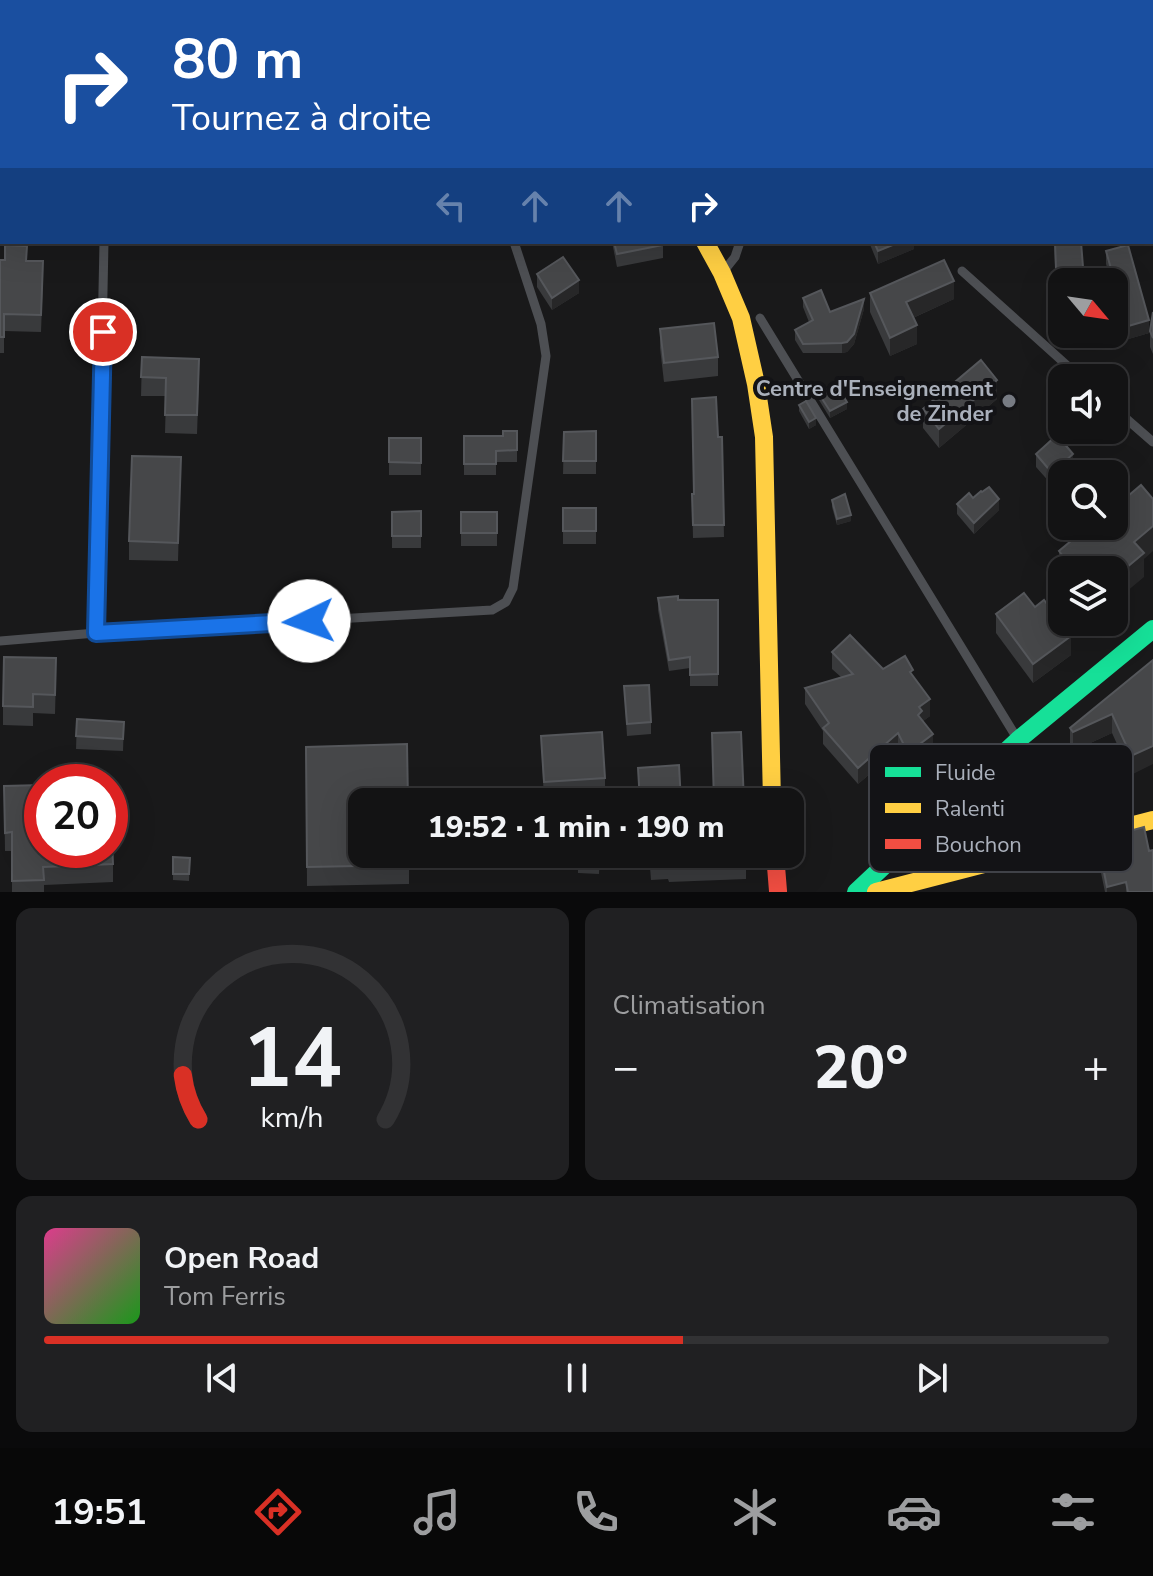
<!DOCTYPE html>
<html lang="fr">
<meta charset="utf-8">
<style>
:root{--surface:#131314;--page:#202022;--text:#f1f3f6;--muted:#9d9ea0;--line:#323234;--accent:#d93025}
body{margin:0;font-family:"Nunito Sans",sans-serif;background:var(--page);color:var(--text);height:100vh;display:flex;flex-direction:column;font-size:30px;white-space:nowrap}
*{box-sizing:border-box;margin:0}
p{font-size:26px;color:var(--muted)}
.icon{flex:none;width:44px;height:44px;fill:none;stroke:currentColor;stroke-width:2;stroke-linecap:round;stroke-linejoin:round}
.map{position:relative;height:892px;overflow:hidden}
.details{display:flex;flex-direction:column;gap:16px;padding:16px;background:#0a0a0b;flex:1}
.details>*{flex:none}
.banner{position:absolute;left:0px;top:0px;width:1154px;height:244px;box-shadow:0 8px 32px #0002,0 0 0 2px var(--line);background:#1a4fa0;color:#fff;overflow:hidden}
.needle{width:52px;rotate:119deg}
.controls{position:absolute;left:1048px;top:268px;display:grid;gap:16px}
.controls a{display:grid;place-items:center;width:80px;height:80px;border-radius:16px;background:var(--surface);box-shadow:0 8px 32px #0002,0 0 0 2px var(--line);font-size:40px}
.speed{position:absolute;left:24px;top:764px;display:flex;gap:16px;font-size:40px;font-weight:700;text-align:center}
.speed>*{display:grid;place-content:center;width:104px;height:104px;border-radius:50%;background:var(--surface);box-shadow:0 8px 32px #0002,0 0 0 2px var(--line);line-height:1}
.speed .limit{border:12px solid #d22;background:#fff;color:#111}
.pin{position:absolute;display:grid;place-items:center;width:68px;height:68px;color:#fff;margin:-34px;border:4px solid #fff;border-radius:50%;box-shadow:0 2px 8px #0007}
.me{position:absolute;width:88px;margin:-44px;rotate:267deg;stroke-linejoin:round;filter:drop-shadow(0 0 6px #0008)}
.turn{display:flex;align-items:center;gap:28px;height:168px;padding:0 40px;font-size:36px}
.turn .icon{width:104px;height:104px;stroke-width:2.5}
.turn b{display:block;font-size:56px;line-height:68px}
.lanes{display:flex;align-items:center;height:76px;padding:0 40px;background:#0003;justify-content:center;gap:40px;direction:ltr}
.lanes .off{opacity:.35}
.big{font-size:60px;font-weight:800;line-height:1.1}
.details .tile{flex:1;display:flex;flex-direction:column;justify-content:center;gap:12px;min-width:0;padding:0 28px;border-radius:16px;background:var(--page)}
.details .dial{align-items:center;gap:0}
.dial svg{height:208px;overflow:visible;fill:none;stroke:var(--line);stroke-width:7;stroke-linecap:round;text-anchor:middle}
.dial text{fill:var(--text);stroke:none}
.song{display:flex;align-items:center;gap:24px}
.cover{width:96px;height:96px;border-radius:12px;background:linear-gradient(135deg,hsl(330 70% 55%),hsl(120 70% 35%))}
.played{height:8px;border-radius:4px;background:linear-gradient(90deg,var(--accent) 60%,var(--line) 60%)}
.keys{display:flex;justify-content:space-around;direction:ltr}
.heat{display:flex;justify-content:space-between;align-items:center;font-size:44px;direction:ltr}
.details .tiles{flex:1;display:grid;gap:16px;grid-template-columns:1fr 1fr}
.tile:last-child{grid-column:span 2}
.trip{position:absolute;left:348px;top:788px;width:456px;height:80px;border-radius:16px;background:var(--surface);box-shadow:0 8px 32px #0002,0 0 0 2px var(--line);font-weight:800;line-height:80px;text-align:center}
.tab-bar{display:flex;height:128px;justify-content:space-around;align-items:center;background:#080808;color:var(--muted)}
.tab-bar .icon{width:56px;height:56px}
.tab-bar .selected{color:var(--accent)}
.tab-bar b{font-size:36px;color:var(--text)}
.map>svg:first-child{display:block}
</style>
<div class="map">
<svg width="1153" height="892" viewBox="0 0 1153 892">
<rect width="100%" height="100%" fill="#19191a"/>
<g fill="none" stroke-linecap="round" stroke-linejoin="round">
<g stroke="#4d4f53" stroke-width="9">
<polyline points="422,0 422,2"/>
<polyline points="1086,0 1093,2"/>
<polyline points="827,2 828,0"/>
<polyline points="1118,2 1119,0"/>
<polyline points="0,132 2,132"/>
<polyline points="727,267 735,257 740,242"/>
<polyline points="962,271 1081,378"/>
<polyline points="760,318 1018,740 1062,836"/>
<polyline points="1114,408 1153,442"/>
<polyline points="96,633 104,242"/>
<polyline points="0,641 96,633 492,610 506,602 513,588 546,356 541,324 514,242"/>
</g>
<g stroke="#16e098" stroke-width="18">
<polyline points="587,0 588,2"/>
<polyline points="856,892 1018,740 1153,629"/>
</g>
<g stroke="#ffcf43" stroke-width="18">
<polyline points="705,242 722,273 741,318 756,384 764,437 772,802"/>
<polyline points="876,892 1153,820"/>
</g>
<polyline stroke="#f24e42" stroke-width="18" points="775,854 778,891"/>
</g>
<g fill="#393a3c">
<polygon points="612,242 663,242 663,258 617,267"/>
<polygon points="869,242 914,242 914,249 878,264"/>
<polygon points="1054,242 1081,242 1083,282 1062,282 1062,287 1056,288"/>
<polygon points="1106,251 1149,333 1125,340 1119,317 1119,309 1114,293 1114,282 1111,282 1106,264"/>
<polygon points="0,260 27,261 43,278 41,332 4,331 4,353 0,353"/>
<polygon points="537,274 579,293 552,310 537,287"/>
<polygon points="870,293 954,299 913,318 917,344 890,356 870,312"/>
<polygon points="803,298 830,312 864,309 854,344 847,352 842,353 803,353 795,340 795,330 809,322 803,307"/>
<polygon points="1153,312 1153,354 1150,347 1150,331"/>
<polygon points="660,329 718,357 718,376 664,382 660,348"/>
<polygon points="142,357 199,378 197,434 165,433 166,396 141,396"/>
<polygon points="819,394 847,409 830,418 819,400"/>
<polygon points="997,399 939,448 923,428 923,409"/>
<polygon points="799,405 816,425 809,429 799,411"/>
<polygon points="517,431 517,462 496,462 496,475 464,475 464,436 503,436"/>
<polygon points="596,431 596,474 563,474 564,432"/>
<polygon points="718,437 722,437 724,537 693,538 692,494 694,494"/>
<rect x="389" y="438" width="32" height="37"/>
<polygon points="1036,454 1073,466 1065,474 1062,474 1052,485 1036,467"/>
<polygon points="181,457 178,561 129,560 129,541"/>
<polygon points="973,498 999,510 974,534 957,514 957,504"/>
<polygon points="832,500 851,521 837,525 832,507"/>
<rect x="563" y="508" width="33" height="36"/>
<polygon points="421,511 421,548 392,548 392,512"/>
<rect x="461" y="512" width="36" height="34"/>
<polygon points="1086,526 1114,526 1144,559 1144,577 1114,570 1062,570 1062,580 1059,576 1059,551 1086,528"/>
<polygon points="658,598 718,600 718,686 690,686 690,668 669,671 658,610"/>
<polygon points="996,614 1071,655 1033,683 996,633"/>
<polygon points="832,652 883,669 913,676 930,716 923,721 933,751 908,769 898,750 858,784 823,744 823,731 805,704 805,688 841,677 832,669"/>
<polygon points="1153,660 1131,775 1112,733 1073,751 1070,746 1070,728"/>
<polygon points="56,677 55,714 33,713 33,726 3,725 3,706"/>
<polygon points="624,686 651,722 651,734 627,736"/>
<polygon points="77,719 124,722 123,751 76,749"/>
<polygon points="541,736 605,778 605,797 544,801"/>
<polygon points="306,747 409,865 409,884 307,886"/>
<polygon points="4,786 113,864 113,882 44,885 44,892 12,892 12,851 5,851"/>
<polygon points="1126,832 1149,851 1153,892 1105,892 1100,868 1100,852 1126,847"/>
<polygon points="578,854 600,854 599,874 578,873"/>
<polygon points="649,854 746,854 746,879 669,882 668,879 651,880"/>
<polygon points="173,857 190,858 189,881 173,880"/>
</g>
<g fill="#272728">
<polygon points="900,242 914,242 914,249 878,264 878,251"/>
<polygon points="579,280 579,293 552,310 552,298"/>
<polygon points="954,281 954,299 906,321 906,302"/>
<polygon points="864,299 864,309 854,344 847,352 842,353 842,343"/>
<polygon points="1149,320 1149,333 1125,340 1125,327"/>
<polygon points="917,325 917,344 890,356 890,338"/>
<polygon points="997,380 997,399 939,448 939,429"/>
<polygon points="847,402 847,409 830,418 830,411"/>
<polygon points="816,418 816,425 809,429 809,422"/>
<polygon points="1073,454 1073,466 1065,474 1062,474 1062,476 1052,485 1052,473"/>
<polygon points="999,499 999,510 974,534 974,523"/>
<polygon points="851,515 851,521 837,525 837,519"/>
<polygon points="1153,526 1153,551 1144,559 1144,577 1114,602 1114,578 1134,542"/>
<polygon points="1071,636 1071,655 1033,683 1033,664"/>
<polygon points="930,699 930,716 922,722 918,731 919,707"/>
<polygon points="1112,714 1112,733 1073,751 1073,732"/>
<polygon points="898,733 898,750 858,784 858,768"/>
<polygon points="933,734 933,751 908,769 908,753"/>
<polygon points="1153,746 1153,764 1131,775 1131,756"/>
<polygon points="1126,882 1126,892 1107,892 1107,887"/>
</g>
<g fill="#464749" stroke="#55575b" stroke-width="2">
<rect x="19" y="0" width="37" height="2"/>
<polygon points="267,0 296,0 296,2 268,2"/>
<polygon points="512,0 528,0 529,2 505,2"/>
<polygon points="669,0 711,0 711,2 668,2"/>
<polygon points="934,0 947,0 954,2 934,2"/>
<polygon points="1006,0 1071,0 1070,2 1006,2"/>
<polygon points="1153,120 1153,177 1152,177 1152,121"/>
<polygon points="614,242 663,242 663,245 617,254"/>
<polygon points="874,242 900,242 878,251"/>
<polygon points="1055,242 1081,242 1083,267 1056,269"/>
<polygon points="5,245 27,246 26,261 43,261 41,315 4,314 4,337 0,337 0,260 5,260"/>
<polygon points="1128,245 1149,320 1125,327 1119,305 1121,304 1106,251"/>
<polygon points="563,257 579,280 552,298 537,274"/>
<polygon points="944,260 954,281 906,302 917,325 890,338 870,293"/>
<polygon points="821,290 830,312 864,299 854,334 847,342 842,343 803,344 795,330 813,320 803,298"/>
<polygon points="1153,312 1153,338 1150,331"/>
<polygon points="714,323 718,357 664,363 660,329"/>
<polygon points="142,357 199,359 197,415 165,415 166,378 141,377"/>
<polygon points="981,360 997,380 939,429 923,409"/>
<polygon points="836,384 847,402 830,411 819,394"/>
<polygon points="716,397 718,437 722,437 724,525 693,525 692,494 694,494 692,399"/>
<polygon points="806,401 816,418 809,422 799,405"/>
<polygon points="503,431 517,431 517,450 496,451 496,464 464,464 464,436 503,436"/>
<polygon points="596,431 596,461 563,461 564,432"/>
<polygon points="1057,435 1073,454 1052,473 1036,454"/>
<polygon points="389,438 421,438 421,463 389,462"/>
<polygon points="132,456 181,457 178,543 129,541"/>
<polygon points="1141,485 1153,499 1153,526 1134,542 1144,553 1114,578 1114,570 1074,570 1059,551 1089,526 1114,526 1114,508"/>
<polygon points="989,487 999,499 974,523 957,504 969,493 973,498 981,491 982,492"/>
<polygon points="845,494 851,515 837,519 832,500"/>
<rect x="563" y="508" width="33" height="23"/>
<polygon points="421,511 421,536 392,536 392,512"/>
<rect x="461" y="512" width="36" height="21"/>
<polygon points="1024,593 1035,607 1044,600 1071,636 1033,664 996,614"/>
<polygon points="678,596 678,600 718,600 718,674 690,675 690,657 669,660 658,598"/>
<polygon points="850,635 883,669 905,656 913,670 910,672 930,699 919,707 922,711 918,715 933,734 908,753 898,733 858,768 823,728 829,723 805,688 853,674 832,652"/>
<polygon points="4,657 56,658 55,695 33,694 33,707 3,706"/>
<polygon points="1153,660 1153,746 1131,756 1112,714 1073,732 1070,728"/>
<polygon points="649,685 651,722 627,724 624,686"/>
<polygon points="77,719 124,722 123,739 76,736"/>
<polygon points="602,732 605,778 544,782 541,736"/>
<polygon points="741,732 744,802 714,802 712,733"/>
<polygon points="407,744 408,802 362,802 362,854 409,854 409,865 307,867 306,747"/>
<polygon points="679,765 681,802 640,802 638,768"/>
<polygon points="42,785 42,850 110,850 110,790 113,864 43,867 44,880 12,881 12,832 5,833 4,786"/>
<polygon points="1144,827 1149,851 1153,850 1153,892 1128,892 1126,882 1107,887 1100,852 1129,846 1126,832"/>
<polygon points="578,854 599,854 599,862 578,861"/>
<polygon points="650,854 746,854 746,857 669,861 668,857 651,858"/>
<polygon points="173,857 190,858 189,874 173,874"/>
</g>
<g fill="none" stroke-linecap="round" stroke-linejoin="round">
<g stroke="#114b97" stroke-width="20">
<polyline id="route" points="103,332 96,633 309,621"/>
</g>
<use href="#route" stroke="#1a73e8" stroke-width="14"/>
</g>
<circle fill="#777b83" stroke="#131316" stroke-width="3" cx="1009" cy="401" r="8"/>
<g text-anchor="middle" stroke-width="8" stroke-linejoin="round" paint-order="stroke">
<g font-size="22" font-weight="bold" fill="#aab0bb" stroke="#131316" text-anchor="end">
<text x="993" y="396">Centre d'Enseignement<tspan x="993" dy="25">de Zinder</tspan></text>
</g>
</g>
<rect x="869" y="744" width="264" height="128" rx="12" fill="#131316" stroke="#404248" stroke-width="2"/>
<rect x="885" y="767" width="36" height="10" fill="#16e098"/>
<rect x="885" y="803" width="36" height="10" fill="#ffcf43"/>
<rect x="885" y="839" width="36" height="10" fill="#f24e42"/>
<g font-size="22" fill="#aab0bb">
<text x="935" y="780">Fluide</text>
<text x="935" y="816">Ralenti</text>
<text x="935" y="852">Bouchon</text>
</g>
</svg>
<div class="controls">
<a><svg class="needle" viewBox="-14 -14 28 28"><path d="M0-13l5 13h-10z" fill="#e53935"/><path d="M0 13l5-13h-10z" fill="#9d9ea0"/></svg></a>
<a><svg class="icon" aria-label="sound" viewBox="0 0 24 24"><path d="M4 9h4l5-4v14l-5-4H4zM17 9q2 3 0 6"/></svg></a>
<a><svg class="icon" aria-label="search" viewBox="0 0 24 24"><circle cx="10" cy="10" r="6"/><path d="M15 15l6 6"/></svg></a>
<a><svg class="icon" aria-label="layers" viewBox="0 0 24 24"><path d="M12 4l9 5-9 5-9-5zM3 14l9 5 9-5"/></svg></a>
</div>
<div class="speed"><div class="limit">20</div></div>
<div class="pin" style="left:103px;top:332px;background:#d93025"><svg class="icon" aria-label="arrive" viewBox="0 0 24 24"><path d="M6 21V4h12l-3 4 3 4H6"/></svg></div>
<svg class="me" style="left:309px;top:621px" viewBox="-20 -20 40 40"><circle r="19" fill="#fff"/><path d="M0-13L10 11 0 6-10 11z" fill="#1a73e8"/></svg>
<div class="trip">19:52 · 1 min · 190 m</div>
<div class="banner">
<div class="turn"><svg class="icon" aria-label="right" viewBox="0 0 24 24"><path d="M7 20v-9h11M14 6l5 5-5 5"/></svg><div><b>80 m</b>Tournez à droite</div></div>
<div class="lanes"><svg class="icon off" aria-label="left" viewBox="0 0 24 24"><path d="M17 20v-9H6M10 6l-5 5 5 5"/></svg><svg class="icon off" aria-label="ahead" viewBox="0 0 24 24"><path d="M12 20V5M6 11l6-6 6 6"/></svg><svg class="icon off" aria-label="ahead" viewBox="0 0 24 24"><path d="M12 20V5M6 11l6-6 6 6"/></svg><svg class="icon" aria-label="right" viewBox="0 0 24 24"><path d="M7 20v-9h11M14 6l5 5-5 5"/></svg></div>
</div>
</div>
<section class="details">
<div class="tiles">
<div class="tile dial"><svg viewBox="0 0 100 80">
<path d="M14 69A42 42 0 1 1 86 69"/>
<path d="M14 69A42 42 0 0 1 8 52" stroke="#d93025"/>
<text x="50" y="56" font-size="32" font-weight="700">14</text>
<text x="50" y="72" font-size="11">km/h</text>
</svg></div>
<div class="tile"><p>Climatisation</p>
<div class="heat"><a>−</a><b class="big">20°</b><a>+</a></div>
</div>
<div class="tile">
<div class="song"><i class="cover"></i><div><b>Open Road</b><p>Tom Ferris</p></div></div>
<div class="played"></div>
<div class="keys"><svg class="icon" aria-label="previous" viewBox="0 0 24 24"><path d="M18 5L8 12l10 7zM5 5v14"/></svg><svg class="icon" aria-label="pause" viewBox="0 0 24 24"><path d="M8 5v14M16 5v14"/></svg><svg class="icon" aria-label="next" viewBox="0 0 24 24"><path d="M6 5l10 7-10 7zM19 5v14"/></svg></div>
</div>
</div>
</section>
<nav class="tab-bar">
<b>19:51</b>
<svg class="icon selected" aria-label="directions" viewBox="0 0 24 24"><path d="M12 3l9 9-9 9-9-9zM9 14v-3h6M13 9l2 2-2 2"/></svg>
<svg class="icon" aria-label="music" viewBox="0 0 24 24"><path d="M9 18V5l10-2v13"/><circle cx="6" cy="18" r="3"/><circle cx="16" cy="16" r="3"/></svg>
<svg class="icon" aria-label="phone" viewBox="0 0 24 24"><path d="M5 4h4l2 5-3 2q2 4 5 5l2-3 5 2v4C11 20 4 13 5 4z"/></svg>
<svg class="icon" aria-label="climate" viewBox="0 0 24 24"><path d="M12 3v18M4 7l16 10M4 17L20 7"/></svg>
<svg class="icon" aria-label="car" viewBox="0 0 24 24"><path d="M5 17H2v-5l4-1 3-4h7l3 4 3 1v5h-3M9 17h6M6 11h13"/><circle cx="7" cy="17" r="2"/><circle cx="17" cy="17" r="2"/></svg>
<svg class="icon" aria-label="filters" viewBox="0 0 24 24"><path d="M4 7h16M4 17h16"/><circle cx="9" cy="7" r="2"/><circle cx="15" cy="17" r="2"/></svg>
</nav>
